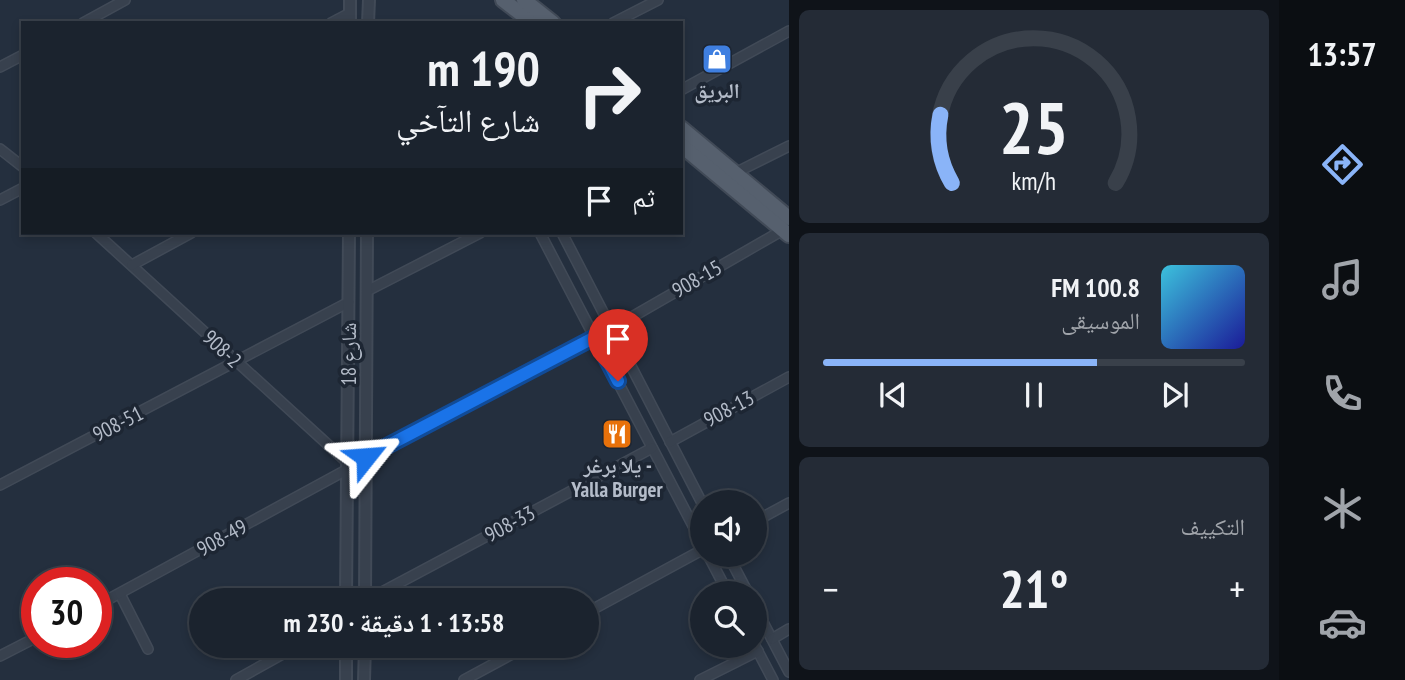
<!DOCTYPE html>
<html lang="ar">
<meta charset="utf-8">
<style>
:root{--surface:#1b232e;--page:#242b36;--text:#f1f3f6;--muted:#a0a4aa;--line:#39404a;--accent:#8ab4f8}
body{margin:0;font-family:"PT Sans Narrow","Noto Naskh Arabic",sans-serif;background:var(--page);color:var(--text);direction:rtl;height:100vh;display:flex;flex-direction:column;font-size:26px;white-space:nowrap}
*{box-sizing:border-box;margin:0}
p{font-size:23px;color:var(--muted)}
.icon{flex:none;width:38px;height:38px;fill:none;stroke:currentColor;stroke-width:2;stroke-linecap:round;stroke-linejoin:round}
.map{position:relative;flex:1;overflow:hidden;direction:ltr}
.sheet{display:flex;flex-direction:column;gap:10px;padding:10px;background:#0f1319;width:490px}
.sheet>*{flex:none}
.top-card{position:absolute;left:21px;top:21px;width:662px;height:214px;border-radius:0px;box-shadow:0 4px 10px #0003,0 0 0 2px var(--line);direction:rtl;background:#1b232e;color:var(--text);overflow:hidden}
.fabs{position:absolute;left:690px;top:490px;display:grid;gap:14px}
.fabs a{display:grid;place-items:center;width:77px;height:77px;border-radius:50%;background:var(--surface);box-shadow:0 4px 10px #0003,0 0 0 2px var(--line);font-size:35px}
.speed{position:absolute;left:21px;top:567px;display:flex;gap:14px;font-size:35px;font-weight:700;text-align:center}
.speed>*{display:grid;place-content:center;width:91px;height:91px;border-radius:50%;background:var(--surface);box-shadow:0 4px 10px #0003,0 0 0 2px var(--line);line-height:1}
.speed .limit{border:10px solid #d22;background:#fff;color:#111}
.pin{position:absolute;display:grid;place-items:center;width:60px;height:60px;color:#fff;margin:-72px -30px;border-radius:50% 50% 50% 0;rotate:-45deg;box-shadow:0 0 7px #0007}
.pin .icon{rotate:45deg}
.me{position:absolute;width:77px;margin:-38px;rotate:62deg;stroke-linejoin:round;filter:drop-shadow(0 0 5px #0008)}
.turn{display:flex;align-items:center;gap:24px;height:147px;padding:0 28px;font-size:32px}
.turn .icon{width:91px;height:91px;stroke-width:2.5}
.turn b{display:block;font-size:49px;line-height:60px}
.then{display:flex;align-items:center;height:66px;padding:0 28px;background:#0003;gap:14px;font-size:26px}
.big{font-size:52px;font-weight:800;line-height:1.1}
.sheet .tile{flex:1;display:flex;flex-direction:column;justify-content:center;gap:10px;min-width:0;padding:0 24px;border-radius:10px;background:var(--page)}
.sheet .dial{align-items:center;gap:0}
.dial svg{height:182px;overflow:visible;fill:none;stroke:var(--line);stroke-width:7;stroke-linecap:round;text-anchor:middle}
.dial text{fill:var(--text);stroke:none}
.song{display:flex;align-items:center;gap:21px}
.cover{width:84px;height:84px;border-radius:10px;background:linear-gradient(135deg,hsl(190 70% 55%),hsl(240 70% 35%))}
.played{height:7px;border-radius:4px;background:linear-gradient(90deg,var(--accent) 65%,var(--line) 65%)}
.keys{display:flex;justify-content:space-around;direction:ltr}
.heat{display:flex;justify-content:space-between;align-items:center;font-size:38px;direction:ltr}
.trip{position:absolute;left:189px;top:588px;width:410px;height:70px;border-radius:35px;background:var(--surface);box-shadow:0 4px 10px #0003,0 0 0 2px var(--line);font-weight:800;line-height:70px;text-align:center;direction:rtl}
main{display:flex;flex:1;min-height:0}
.tabs{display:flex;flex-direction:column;width:126px;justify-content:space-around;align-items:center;background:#0b0e12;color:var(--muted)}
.tabs .icon{width:49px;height:49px}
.tabs .on{color:var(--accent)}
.tabs b{font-size:32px;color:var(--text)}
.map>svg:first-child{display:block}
</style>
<main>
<nav class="tabs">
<b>13:57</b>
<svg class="icon on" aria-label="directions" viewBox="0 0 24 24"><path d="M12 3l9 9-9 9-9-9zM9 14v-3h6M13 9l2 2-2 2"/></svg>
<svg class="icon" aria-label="music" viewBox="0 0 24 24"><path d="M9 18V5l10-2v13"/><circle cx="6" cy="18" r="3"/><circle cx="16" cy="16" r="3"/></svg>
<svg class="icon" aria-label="phone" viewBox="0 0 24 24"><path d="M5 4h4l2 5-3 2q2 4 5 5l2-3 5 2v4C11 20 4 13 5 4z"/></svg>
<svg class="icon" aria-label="climate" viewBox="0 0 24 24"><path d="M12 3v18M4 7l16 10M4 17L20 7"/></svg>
<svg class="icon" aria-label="car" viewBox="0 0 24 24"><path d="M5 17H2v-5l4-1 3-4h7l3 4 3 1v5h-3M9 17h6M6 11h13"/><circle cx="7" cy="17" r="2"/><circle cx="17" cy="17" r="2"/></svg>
</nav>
<section class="sheet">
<div class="tile dial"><svg viewBox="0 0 100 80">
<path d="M14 69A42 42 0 1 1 86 69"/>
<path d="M14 69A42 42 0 0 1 9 39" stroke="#8ab4f8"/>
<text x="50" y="56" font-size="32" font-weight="700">25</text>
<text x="50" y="72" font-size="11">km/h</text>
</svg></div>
<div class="tile">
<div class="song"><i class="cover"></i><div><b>100.8 FM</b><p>الموسيقى</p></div></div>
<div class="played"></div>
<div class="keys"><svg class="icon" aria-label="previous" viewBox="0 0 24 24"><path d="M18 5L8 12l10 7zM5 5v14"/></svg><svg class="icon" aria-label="pause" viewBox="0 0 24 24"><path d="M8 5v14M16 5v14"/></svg><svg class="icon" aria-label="next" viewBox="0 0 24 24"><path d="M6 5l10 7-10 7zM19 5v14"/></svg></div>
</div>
<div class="tile"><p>التكييف</p>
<div class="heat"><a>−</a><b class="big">21°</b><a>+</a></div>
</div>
</section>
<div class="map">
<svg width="789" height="680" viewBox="0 0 789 680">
<rect width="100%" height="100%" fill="#242f3e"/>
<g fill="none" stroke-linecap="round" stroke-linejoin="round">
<g stroke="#414a57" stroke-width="12">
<g id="minor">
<polyline points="83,23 125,0"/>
<polyline points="331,23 350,13"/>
<polyline points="613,23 658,0"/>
<polyline points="0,67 23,55"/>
<polyline points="681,90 789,31"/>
<polyline points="0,149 23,167"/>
<polyline points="735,173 789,146"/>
<polyline points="0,200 23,188"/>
<polyline points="96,233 348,463"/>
<polyline points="540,233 702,543"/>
<polyline points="562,233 702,503"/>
<polyline points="132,265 191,233"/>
<polyline points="367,291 480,233"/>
<polyline points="611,329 783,230"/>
<polyline points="670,442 789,377"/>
<polyline points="0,485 349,302"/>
<polyline points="754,522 789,503"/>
<polyline points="708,555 728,593"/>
<polyline points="728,555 748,593"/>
<polyline points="120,594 148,649"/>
<polyline points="367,600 652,448"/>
<polyline points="754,605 789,672"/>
<polyline points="96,606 348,469 366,457 595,337"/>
<polyline points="586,613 702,550"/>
<polyline points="772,639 789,629"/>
<polyline points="754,644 773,680"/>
<polyline points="0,656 37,637"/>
<polyline points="236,680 297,646"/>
<polyline points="464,680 527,646"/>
<polyline points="700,680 758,651"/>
</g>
</g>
<g stroke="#414a57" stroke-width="14">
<g id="tertiary">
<polyline points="350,23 350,0"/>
<polyline points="368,23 369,0"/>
<polyline points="346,600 349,233"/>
<polyline points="365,600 367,233"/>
<polyline points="346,680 346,646"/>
<polyline points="364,680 365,646"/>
</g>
</g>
<g stroke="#414a57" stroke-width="18">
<g id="primary">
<polyline points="503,0 533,23"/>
<polyline points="524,0 553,23"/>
<polyline points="681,128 789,218"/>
<polyline points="681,145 789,235"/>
</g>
</g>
<use href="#minor" stroke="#38414e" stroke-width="9"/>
<use href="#tertiary" stroke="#38414e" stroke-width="10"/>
<use href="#primary" stroke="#56606e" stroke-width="14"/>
</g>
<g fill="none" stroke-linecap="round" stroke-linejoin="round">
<g stroke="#114b97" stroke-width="18">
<polyline id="route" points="366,457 595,337 618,381"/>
</g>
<use href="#route" stroke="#1a73e8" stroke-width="12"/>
</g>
<defs>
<g id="shop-square" transform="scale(1.575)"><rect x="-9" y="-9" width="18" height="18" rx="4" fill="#3f7fe0" stroke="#1d2633"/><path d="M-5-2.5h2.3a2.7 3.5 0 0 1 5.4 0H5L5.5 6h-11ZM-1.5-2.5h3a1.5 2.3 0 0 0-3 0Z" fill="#fff"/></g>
<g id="restaurant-square" transform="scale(1.575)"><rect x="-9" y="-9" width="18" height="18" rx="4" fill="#e8710a" stroke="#1d2633"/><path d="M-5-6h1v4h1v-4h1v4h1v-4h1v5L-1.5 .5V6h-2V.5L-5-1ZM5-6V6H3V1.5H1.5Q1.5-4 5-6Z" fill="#fff"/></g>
</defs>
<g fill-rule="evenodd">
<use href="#shop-square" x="717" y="59"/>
<use href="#restaurant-square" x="617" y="434"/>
</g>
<g text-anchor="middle" stroke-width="7" stroke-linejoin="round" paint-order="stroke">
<g font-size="21" font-weight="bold" fill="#b4bcc9" stroke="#1d2633">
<text x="717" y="98">البريق</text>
<text x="617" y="473">يلا برغر -<tspan x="617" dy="24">Yalla Burger</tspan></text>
</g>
<g font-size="21" fill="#b4bcc9" stroke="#1d2633">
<text transform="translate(697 279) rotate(-30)" y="7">908-15</text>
<text transform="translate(222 349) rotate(43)" y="7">908-2</text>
<text transform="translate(349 354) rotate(-90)" y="7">شارع 18</text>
<text transform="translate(729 409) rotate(-28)" y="7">908-13</text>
<text transform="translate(118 424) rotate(-27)" y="7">908-51</text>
<text transform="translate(510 524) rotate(-28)" y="7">908-33</text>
<text transform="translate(222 538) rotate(-29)" y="7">908-49</text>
</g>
</g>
</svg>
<div class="fabs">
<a><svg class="icon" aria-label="sound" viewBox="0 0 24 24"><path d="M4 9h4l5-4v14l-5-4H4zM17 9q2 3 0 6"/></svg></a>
<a><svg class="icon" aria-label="search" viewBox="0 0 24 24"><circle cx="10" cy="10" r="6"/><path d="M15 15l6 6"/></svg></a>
</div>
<div class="speed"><div class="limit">30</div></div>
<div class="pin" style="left:618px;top:381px;background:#d93025"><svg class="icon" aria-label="arrive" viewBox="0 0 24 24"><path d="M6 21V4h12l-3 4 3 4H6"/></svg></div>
<svg class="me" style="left:366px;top:457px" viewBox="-20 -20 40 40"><path d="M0-17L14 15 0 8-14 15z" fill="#1a73e8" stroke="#fff" stroke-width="4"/></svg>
<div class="trip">13:58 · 1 دقيقة · 230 m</div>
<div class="top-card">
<div class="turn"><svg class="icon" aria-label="right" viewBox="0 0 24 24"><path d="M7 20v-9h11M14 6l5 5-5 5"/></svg><div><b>190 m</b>شارع التآخي</div></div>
<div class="then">ثم<svg class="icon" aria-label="arrive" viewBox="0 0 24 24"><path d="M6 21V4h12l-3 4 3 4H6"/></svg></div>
</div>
</div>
</main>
